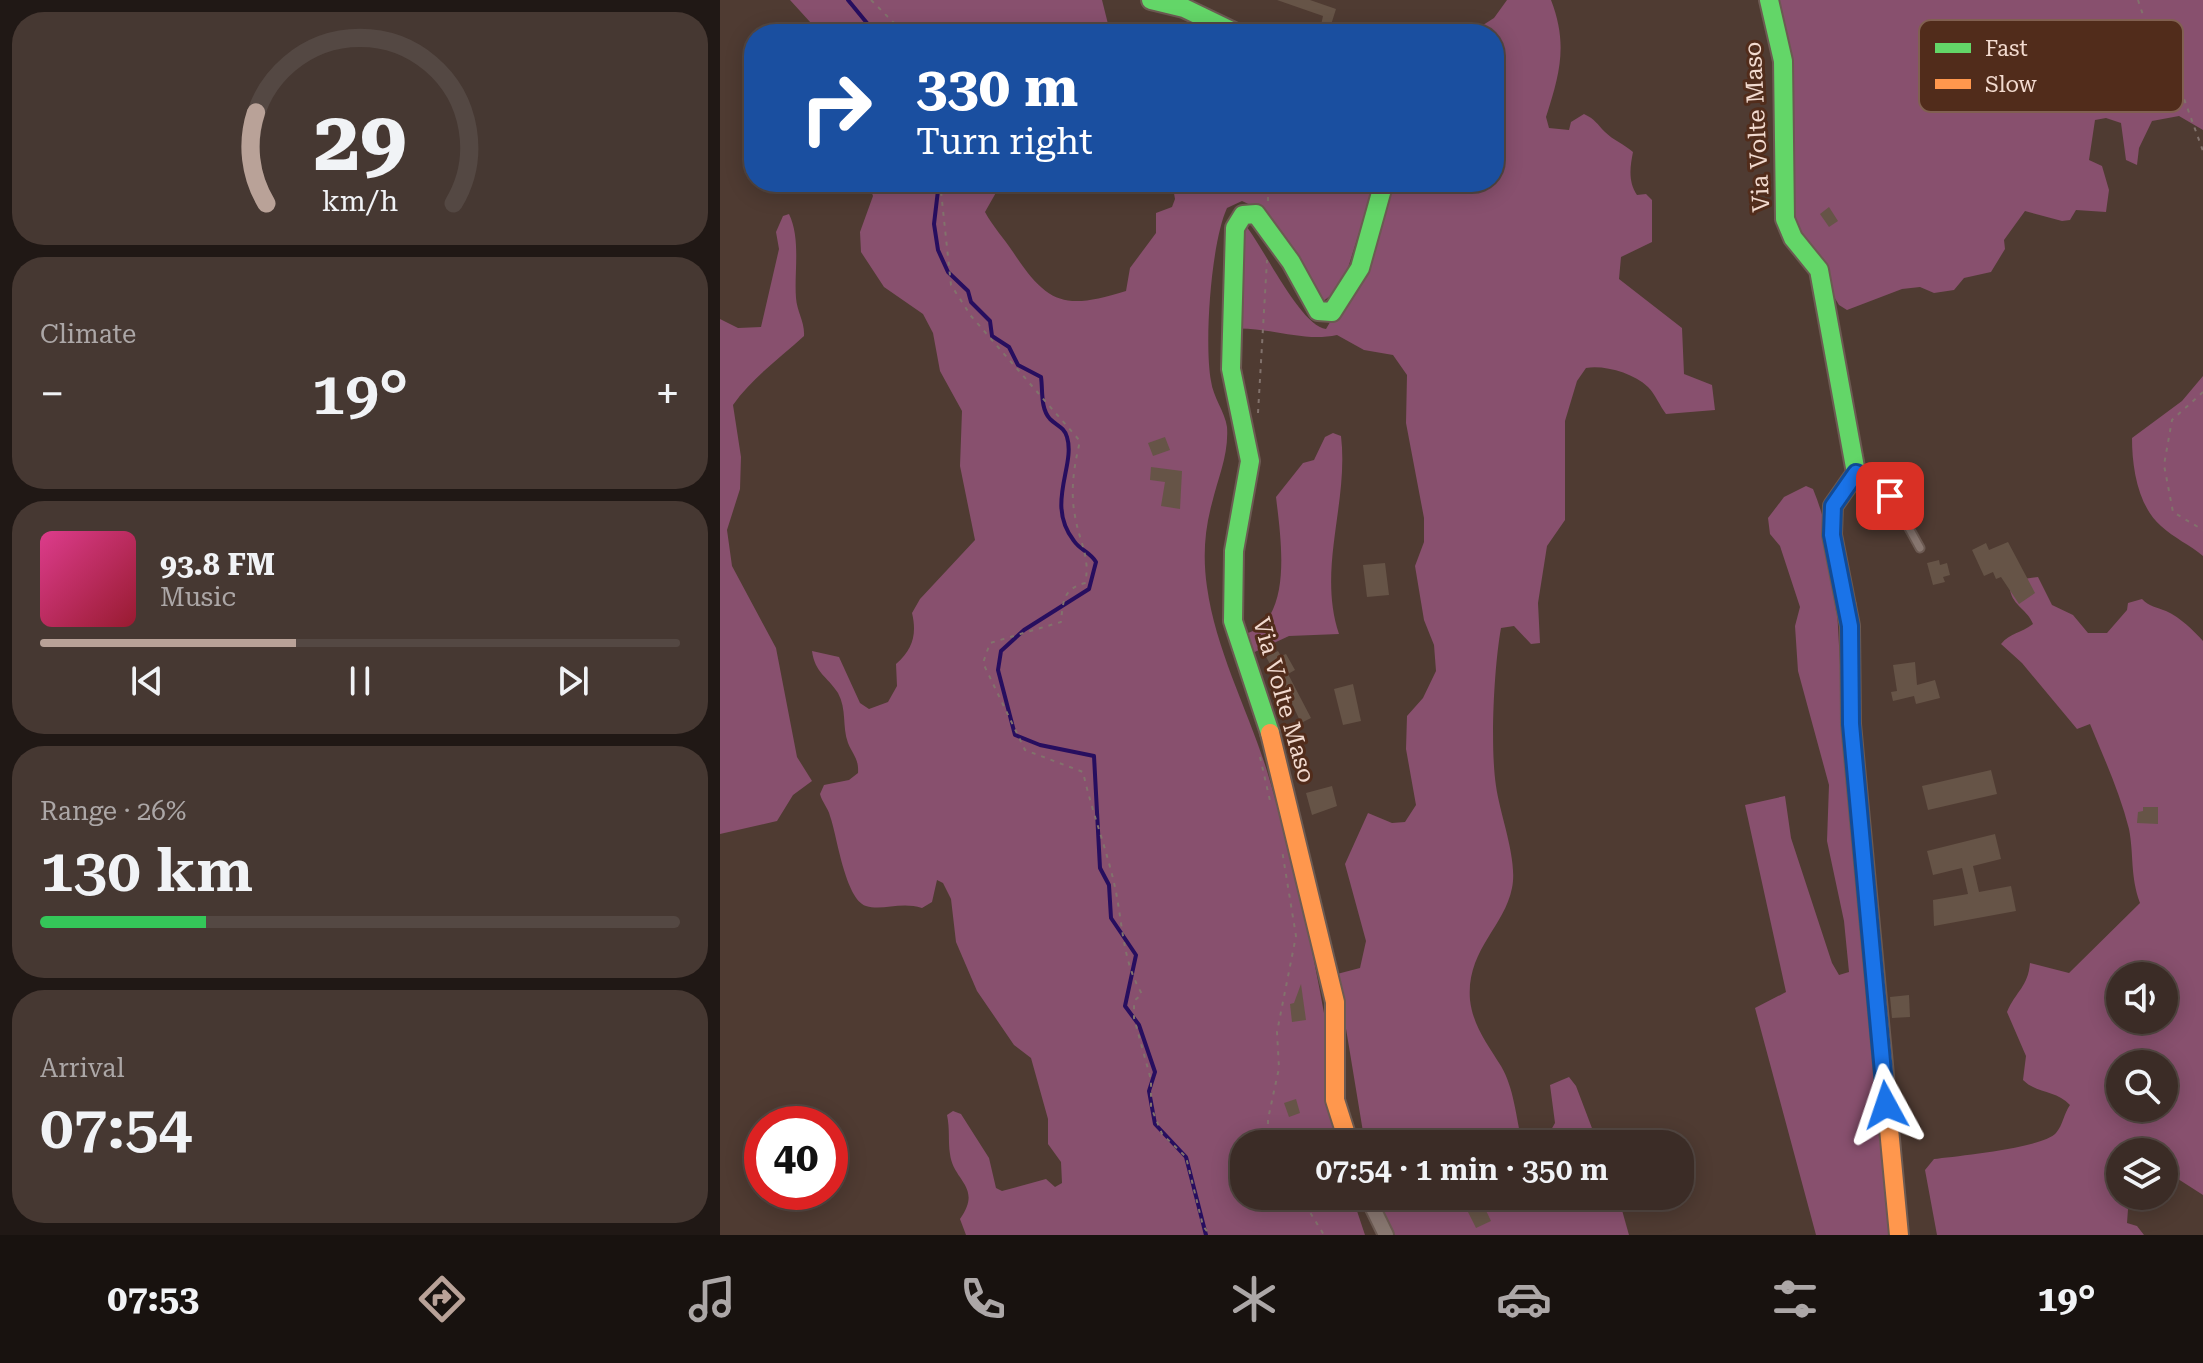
<!DOCTYPE html>
<meta charset="utf-8">
<style>
:root{--surface:#3b2c26;--page:#463832;--text:#f1f3f6;--muted:#aca7a7;--line:#544843;--accent:#b9a298}
body{margin:0;font-family:"Roboto Serif",serif;background:var(--page);color:var(--text);height:100vh;display:flex;flex-direction:column;font-size:30px;white-space:nowrap}
*{box-sizing:border-box;margin:0}
p{font-size:26px;color:var(--muted)}
.icon{flex:none;width:44px;height:44px;fill:none;stroke:currentColor;stroke-width:2;stroke-linecap:round;stroke-linejoin:round}
.map{position:relative;flex:1;overflow:hidden}
.panel{display:flex;flex-direction:column;gap:12px;padding:12px;background:#201815;width:720px}
.panel>*{flex:none}
.hud{position:absolute;left:24px;top:24px;width:760px;height:168px;border-radius:32px;box-shadow:0 4px 20px #0003,0 0 0 2px var(--line);background:#1a4fa0;color:#fff;overflow:hidden}
.tools{position:absolute;left:1386px;top:962px;display:grid;gap:16px}
.tools a{display:grid;place-items:center;width:72px;height:72px;border-radius:50%;background:var(--surface);box-shadow:0 4px 20px #0003,0 0 0 2px var(--line);font-size:40px}
.speed{position:absolute;left:24px;top:1106px;display:flex;gap:16px;font-size:40px;font-weight:700;text-align:center}
.speed>*{display:grid;place-content:center;width:104px;height:104px;border-radius:50%;background:var(--surface);box-shadow:0 4px 20px #0003,0 0 0 2px var(--line);line-height:1}
.speed .limit{border:12px solid #d22;background:#fff;color:#111}
.pin{position:absolute;display:grid;place-items:center;width:68px;height:68px;color:#fff;margin:-34px;border-radius:16px;box-shadow:0 4px 12px #0006}
.me{position:absolute;width:88px;margin:-44px;rotate:355deg;stroke-linejoin:round;filter:drop-shadow(0 0 6px #0008)}
.turn{display:flex;align-items:center;gap:28px;height:168px;padding:0 40px;font-size:36px}
.turn .icon{width:104px;height:104px;stroke-width:2.5}
.turn b{display:block;font-size:56px;line-height:68px}
.big{font-size:60px;font-weight:600;line-height:1.1}
.panel .card{flex:1;display:flex;flex-direction:column;justify-content:center;gap:12px;min-width:0;padding:0 28px;border-radius:32px;background:var(--page)}
.panel .dial{align-items:center;gap:0}
.dial svg{height:208px;overflow:visible;fill:none;stroke:var(--line);stroke-width:7;stroke-linecap:round;text-anchor:middle}
.dial text{fill:var(--text);stroke:none}
.song{display:flex;align-items:center;gap:24px}
.cover{width:96px;height:96px;border-radius:12px;background:linear-gradient(135deg,hsl(330 70% 55%),hsl(350 70% 35%))}
.played{height:8px;border-radius:4px;background:linear-gradient(90deg,var(--accent) 40%,var(--line) 40%)}
.keys{display:flex;justify-content:space-around;direction:ltr}
.heat{display:flex;justify-content:space-between;align-items:center;font-size:44px;direction:ltr}
.charge{height:12px;border-radius:6px;background:linear-gradient(90deg,#34c759 26%,var(--line) 0)}
.trip{position:absolute;left:510px;top:1130px;width:464px;height:80px;border-radius:32px;background:var(--surface);box-shadow:0 4px 20px #0003,0 0 0 2px var(--line);font-weight:600;line-height:80px;text-align:center}
.menu{display:flex;height:128px;justify-content:space-around;align-items:center;background:#18120f;color:var(--muted)}
.menu .icon{width:56px;height:56px}
.menu .on{color:var(--accent)}
.menu b{font-size:36px;color:var(--text)}
main{display:flex;flex:1;min-height:0}
.map>svg:first-child{display:block}
</style>
<main>
<section class="panel">
<div class="card dial"><svg viewBox="0 0 100 80">
<path d="M14 69A42 42 0 1 1 86 69"/>
<path d="M14 69A42 42 0 0 1 10 34" stroke="#b9a298"/>
<text x="50" y="56" font-size="32" font-weight="700">29</text>
<text x="50" y="72" font-size="11">km/h</text>
</svg></div>
<div class="card"><p>Climate</p>
<div class="heat"><a>−</a><b class="big">19°</b><a>+</a></div>
</div>
<div class="card">
<div class="song"><i class="cover"></i><div><b>93.8 FM</b><p>Music</p></div></div>
<div class="played"></div>
<div class="keys"><svg class="icon" aria-label="previous" viewBox="0 0 24 24"><path d="M18 5L8 12l10 7zM5 5v14"/></svg><svg class="icon" aria-label="pause" viewBox="0 0 24 24"><path d="M8 5v14M16 5v14"/></svg><svg class="icon" aria-label="next" viewBox="0 0 24 24"><path d="M6 5l10 7-10 7zM19 5v14"/></svg></div>
</div>
<div class="card"><p>Range · 26%</p><b class="big">130 km</b><div class="charge"></div></div>
<div class="card"><p>Arrival</p><b class="big">07:54</b></div>
</section>
<div class="map">
<svg width="1483" height="1235" viewBox="0 0 1483 1235">
<rect width="100%" height="100%" fill="#4f3b32"/>
<g fill="#88506e" fill-rule="evenodd">
<polygon points="70,0 382,0 389,28 400,34 101,34"/>
<path d="M787 0H831C848 44 840 73 826 117L829 128 849 130 851 122 864 114C875 119 877 124 885 132 893 140 904 144 913 152 910 167 908 182 917 195L926 194 932 200V242L901 257 899 279 962 328 964 374 992 385 995 410 946 414C940 406 935 394 928 387 913 373 885 365 866 368L857 381 845 421V520L827 546 818 603 820 643 811 644 794 626 781 628C774 667 770 746 776 786 780 815 798 860 792 888 784 928 746 950 750 1000 753 1026 768 1045 781 1066 794 1088 796 1117 802 1142L807 1144H645L617 974 640 968 646 941 625 864 648 813 672 823 685 822 696 805 686 749 687 716 703 698 716 671 714 645 704 620 695 566 704 542V518L686 423 687 375 673 355 644 350 617 335C581 343 546 325 508 329L522 221C542 243 579 325 606 329L644 264 676 182H774V34H749L774 18Z"/>
<polygon points="1045,0 1483,0 1483,130 1459,116 1432,121 1419,148 1417,165 1406,160 1401,123 1386,118 1375,120 1369,160 1382,166 1389,190 1386,212 1356,210 1350,220 1342,221 1305,211 1284,240 1285,249 1271,272 1244,278 1234,290 1214,293 1200,287 1182,289 1127,310 1119,305 1075,232"/>
<path d="M148 182H282L265 212C273 227 284 238 293 252 328 305 345 310 406 291L410 268 436 233V213L452 207 455 199 452 182H533L538 186V182H655L622 287 602 302 537 208 522 201 507 208C491 243 484 343 491 381 493 397 505 412 507 427 509 454 498 478 492 503 484 532 483 559 487 587 496 651 528 710 547 771 584 893 607 1018 625 1144H524V1196H632L645 1235H246L240 1219C263 1187 233 1181 230 1154 228 1141 230 1129 227 1115L233 1111 241 1114 269 1158 276 1188 282 1191 326 1179 335 1187 342 1183 341 1162 328 1144V1119L311 1058 294 1045 257 991 236 942 231 899 223 883 217 880 212 902 202 908C181 901 163 911 146 906 125 899 117 835 110 816 108 808 102 802 100 794L104 785 129 780 138 773C139 759 133 755 128 743 122 726 127 710 118 693 107 676 95 673 92 651L119 657 140 703 149 709 168 702 177 686 176 664C193 649 197 634 192 613L200 599 255 540 240 466 242 411 220 371 213 333 203 314 164 287 141 252 140 232 153 196Z"/>
<path d="M69 214C81 239 74 272 76 298 77 312 85 322 84 336 60 358 32 378 13 405L21 457 20 489 7 530 12 566 56 648 77 757 92 781 73 795 57 821 0 834V319L18 328 41 327 59 249 56 232 63 216Z"/>
<path d="M1483 376V556C1470 545 1454 538 1441 526 1418 506 1412 468 1412 438L1462 401Z"/>
<path d="M613 433 621 436C629 503 597 568 619 634L569 636 526 656 518 637C525 634 535 631 541 626 571 600 560 532 556 497L583 463 594 460 605 437Z"/>
<path d="M1086 486 1093 489C1121 556 1116 633 1123 704 1133 808 1144 913 1154 1017 1160 1090 1162 1162 1169 1235H1096L1035 1008 1066 992 1025 805 1065 796 1071 838 1112 963 1119 975 1129 972 1124 921 1107 841 1109 785 1078 671 1075 626 1080 607 1060 546 1050 534 1048 518 1064 497Z"/>
<path d="M1318 577 1332 605 1353 615 1368 633H1387L1407 610 1408 603 1422 599C1430 607 1436 607 1446 611 1461 618 1473 630 1483 641V1195L1444 1170V1152L1420 1149 1418 1152H1400V1196H1409L1407 1223 1417 1226 1424 1235H1217L1205 1170 1214 1159C1237 1156 1323 1148 1336 1133 1343 1125 1344 1113 1350 1105 1336 1090 1317 1094 1303 1080L1306 1056 1287 1012C1296 991 1308 987 1310 963L1349 973 1420 903C1410 876 1414 855 1409 829 1400 793 1384 758 1370 724L1357 729 1302 663 1281 644C1290 633 1301 633 1313 624 1308 610 1293 606 1290 590L1303 579ZM1400 976H1444V1020H1400ZM1400 1064H1444V1108H1400Z"/>
<polygon points="849,1077 856,1086 878,1144 823,1144 835,1123 830,1085"/>
<polygon points="653,1196 898,1196 909,1235 666,1235"/>
</g>
<g fill="none" stroke-linecap="round" stroke-linejoin="round">
<g stroke="#270e5f" stroke-width="4">
<polyline points="128,0 156,34"/>
<path d="M219 182 214 224 218 250 228 272 248 291 251 302 270 321 272 336 289 347 298 365 321 377C323 390 320 408 330 419 337 426 344 427 347 437 356 466 325 504 354 541 360 550 370 552 376 562L369 589 304 630 281 651 278 670 295 735 320 745 374 756 380 868 389 885 391 918 416 955 405 1006 419 1025 435 1072 429 1091 435 1124 466 1157 486 1235"/>
</g>
</g>
<g fill="#665447">
<polygon points="557,0 590,0 616,9 610,28 601,25 603,16"/>
<polygon points="1109,207 1118,221 1109,227 1100,214"/>
<polygon points="445,437 450,450 433,456 428,443"/>
<polygon points="431,467 462,471 460,509 441,506 445,482 430,480"/>
<polygon points="1288,542 1315,593 1299,604 1281,577 1276,579 1273,572 1264,576 1252,550 1266,543 1269,550"/>
<polygon points="1219,560 1220,565 1227,563 1230,575 1223,577 1225,582 1213,585 1207,563"/>
<polygon points="665,563 669,595 647,597 643,565"/>
<polygon points="558,651 561,656 566,654 575,670 568,674 591,718 581,723 568,695 554,702 550,690 562,684 546,657"/>
<polygon points="1195,662 1197,685 1215,680 1220,698 1196,704 1194,696 1173,701 1171,692 1177,691 1173,665"/>
<polygon points="633,684 641,721 623,725 614,689"/>
<polygon points="1271,770 1277,794 1208,810 1202,786"/>
<polygon points="612,786 617,806 592,815 586,793"/>
<polygon points="1423,807 1438,807 1438,824 1417,823 1418,812 1423,811"/>
<polygon points="1275,834 1281,859 1253,866 1259,892 1291,886 1296,911 1214,926 1213,900 1248,894 1242,868 1213,875 1207,851"/>
<polygon points="581,984 586,1020 572,1022 570,1004 574,1003"/>
<polygon points="1189,995 1190,1017 1172,1018 1170,997"/>
<polygon points="576,1099 580,1113 569,1117 564,1103"/>
<polygon points="750,1196 759,1196 771,1221 756,1228 742,1200"/>
</g>
<g fill="none" stroke-linecap="round" stroke-linejoin="round">
<g stroke="#6c5a52" stroke-width="11">
<path id="lane" d="M1138 474C1171 489 1183 518 1200 548"/>
</g>
<g stroke="#6c5a52" stroke-width="18">
<polyline id="street" points="647,1196 666,1235"/>
</g>
<g stroke="#6c5a52" stroke-width="22">
<g id="fast">
<polyline points="431,0 464,8 518,34"/>
<polyline points="1049,0 1063,61 1065,219 1073,238 1099,270 1136,473 1113,506 1112,535 1126,606"/>
<polyline points="550,733 513,621 514,551 530,461 511,369 515,228 523,215 536,214 571,262 598,311 612,312 640,268 664,182"/>
</g>
</g>
<g stroke="#6c5a52" stroke-width="22">
<g id="slow">
<polyline points="1126,606 1130,626 1131,724 1179,1235"/>
<polyline points="550,733 615,1002 615,1100 629,1144"/>
</g>
</g>
<g stroke="#82726c" stroke-width="2" stroke-dasharray="4 6" stroke-linecap="butt">
<polyline points="151,0 185,34"/>
<polyline points="1418,0 1431,39 1463,96 1483,151"/>
<path d="M220 182 231 285 251 316 360 441C354 466 350 491 355 516 359 541 371 558 365 583 343 589 343 601 341 622L270 643 263 663 305 750 363 772C372 813 388 852 396 892 403 928 403 962 422 994L414 1001V1018L431 1080V1107L442 1134 466 1157 483 1226 490 1235"/>
<polyline points="548,201 548,182"/>
<polyline points="1483,392 1452,420 1444,465 1453,512 1483,530"/>
<polyline points="538,413 547,260"/>
<polyline points="540,757 551,805"/>
<polyline points="548,1144 548,1119 559,1068 557,1032 576,936 562,850"/>
<polyline points="580,1196 604,1235"/>
</g>
<use href="#lane" stroke="#887770" stroke-width="7"/>
<use href="#street" stroke="#887770" stroke-width="14"/>
<use href="#fast" stroke="#63d668" stroke-width="18"/>
<use href="#slow" stroke="#ff974d" stroke-width="18"/>
</g>
<g fill="none" stroke-linecap="round" stroke-linejoin="round">
<g stroke="#114b97" stroke-width="20">
<polyline id="route" points="1166,1105 1131,724 1130,626 1112,535 1113,506 1136,473 1154,481 1170,496"/>
</g>
<use href="#route" stroke="#1a73e8" stroke-width="14"/>
</g>
<g text-anchor="middle" stroke-width="6" stroke-linejoin="round" paint-order="stroke">
<g font-size="24" fill="#f2dacf" stroke="#512c1b">
<text transform="translate(1037 127) rotate(-93)" y="8">Via Volte Maso</text>
<text transform="translate(564 700) rotate(74)" y="8">Via Volte Maso</text>
</g>
</g>
<rect x="1199" y="20" width="264" height="92" rx="12" fill="#512c1b" stroke="#816051" stroke-width="2"/>
<rect x="1215" y="43" width="36" height="10" fill="#63d668"/>
<rect x="1215" y="79" width="36" height="10" fill="#ff974d"/>
<g font-size="22" fill="#f2dacf">
<text x="1265" y="56">Fast</text>
<text x="1265" y="92">Slow</text>
</g>
</svg>
<div class="tools">
<a><svg class="icon" aria-label="sound" viewBox="0 0 24 24"><path d="M4 9h4l5-4v14l-5-4H4zM17 9q2 3 0 6"/></svg></a>
<a><svg class="icon" aria-label="search" viewBox="0 0 24 24"><circle cx="10" cy="10" r="6"/><path d="M15 15l6 6"/></svg></a>
<a><svg class="icon" aria-label="layers" viewBox="0 0 24 24"><path d="M12 4l9 5-9 5-9-5zM3 14l9 5 9-5"/></svg></a>
</div>
<div class="speed"><div class="limit">40</div></div>
<div class="pin" style="left:1170px;top:496px;background:#d93025"><svg class="icon" aria-label="arrive" viewBox="0 0 24 24"><path d="M6 21V4h12l-3 4 3 4H6"/></svg></div>
<svg class="me" style="left:1166px;top:1105px" viewBox="-20 -20 40 40"><path d="M0-17L14 15 0 8-14 15z" fill="#1a73e8" stroke="#fff" stroke-width="4"/></svg>
<div class="trip">07:54 · 1 min · 350 m</div>
<div class="hud">
<div class="turn"><svg class="icon" aria-label="right" viewBox="0 0 24 24"><path d="M7 20v-9h11M14 6l5 5-5 5"/></svg><div><b>330 m</b>Turn right</div></div>
</div>
</div>
</main>
<nav class="menu">
<b>07:53</b>
<svg class="icon on" aria-label="directions" viewBox="0 0 24 24"><path d="M12 3l9 9-9 9-9-9zM9 14v-3h6M13 9l2 2-2 2"/></svg>
<svg class="icon" aria-label="music" viewBox="0 0 24 24"><path d="M9 18V5l10-2v13"/><circle cx="6" cy="18" r="3"/><circle cx="16" cy="16" r="3"/></svg>
<svg class="icon" aria-label="phone" viewBox="0 0 24 24"><path d="M5 4h4l2 5-3 2q2 4 5 5l2-3 5 2v4C11 20 4 13 5 4z"/></svg>
<svg class="icon" aria-label="climate" viewBox="0 0 24 24"><path d="M12 3v18M4 7l16 10M4 17L20 7"/></svg>
<svg class="icon" aria-label="car" viewBox="0 0 24 24"><path d="M5 17H2v-5l4-1 3-4h7l3 4 3 1v5h-3M9 17h6M6 11h13"/><circle cx="7" cy="17" r="2"/><circle cx="17" cy="17" r="2"/></svg>
<svg class="icon" aria-label="filters" viewBox="0 0 24 24"><path d="M4 7h16M4 17h16"/><circle cx="9" cy="7" r="2"/><circle cx="15" cy="17" r="2"/></svg>
<b>19°</b>
</nav>
